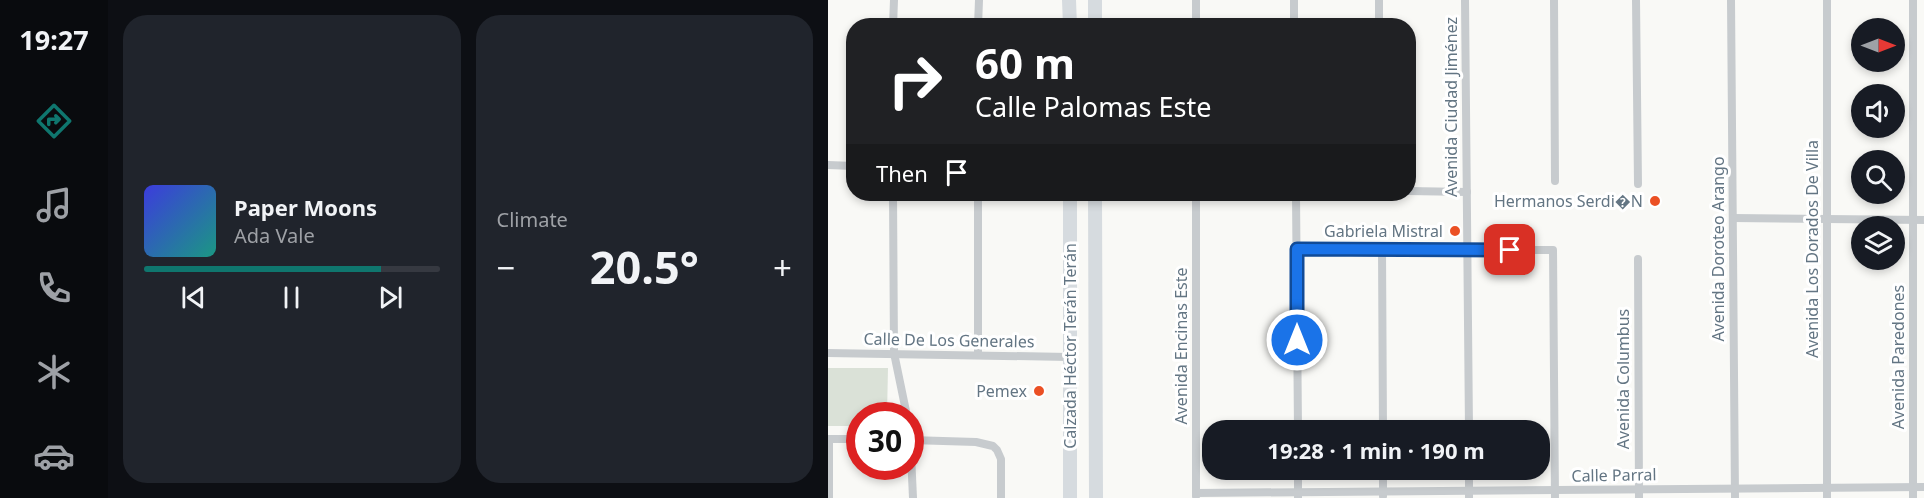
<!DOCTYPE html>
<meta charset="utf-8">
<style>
:root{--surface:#171b24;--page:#20242c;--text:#f1f3f6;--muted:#9ea1a6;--line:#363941;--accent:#0f766e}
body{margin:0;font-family:"Noto Sans",sans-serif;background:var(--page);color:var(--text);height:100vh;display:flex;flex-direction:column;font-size:22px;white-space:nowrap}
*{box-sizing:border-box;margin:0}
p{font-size:20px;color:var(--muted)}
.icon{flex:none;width:33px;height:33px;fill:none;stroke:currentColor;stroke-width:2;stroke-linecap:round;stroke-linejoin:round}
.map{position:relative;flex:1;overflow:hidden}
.side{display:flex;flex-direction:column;gap:15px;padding:15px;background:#0d0f14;width:720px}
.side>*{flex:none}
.hud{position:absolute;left:18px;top:18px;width:570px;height:183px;border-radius:24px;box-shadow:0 3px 9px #0003;background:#202124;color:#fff;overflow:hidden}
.needle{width:39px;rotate:90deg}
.buttons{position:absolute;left:1023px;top:18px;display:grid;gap:12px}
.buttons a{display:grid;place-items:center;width:54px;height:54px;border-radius:50%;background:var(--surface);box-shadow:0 3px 9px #0003;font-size:30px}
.speed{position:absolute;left:18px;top:402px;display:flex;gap:12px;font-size:30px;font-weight:700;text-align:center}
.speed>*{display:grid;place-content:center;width:78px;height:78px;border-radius:50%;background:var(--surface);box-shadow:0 3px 9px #0003;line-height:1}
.speed .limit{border:9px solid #d22;background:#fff;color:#111}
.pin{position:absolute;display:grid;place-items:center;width:51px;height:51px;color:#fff;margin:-26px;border-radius:12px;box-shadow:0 3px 9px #0006}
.me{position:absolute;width:66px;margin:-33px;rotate:0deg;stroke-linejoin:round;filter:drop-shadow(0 0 4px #0008)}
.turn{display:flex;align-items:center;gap:21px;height:126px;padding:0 30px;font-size:27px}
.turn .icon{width:78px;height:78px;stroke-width:2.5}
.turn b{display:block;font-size:42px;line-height:51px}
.then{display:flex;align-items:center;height:57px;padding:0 30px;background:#0003;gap:12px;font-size:22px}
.big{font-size:45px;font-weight:700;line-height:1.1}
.side .widget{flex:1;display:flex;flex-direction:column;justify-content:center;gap:9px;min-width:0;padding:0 21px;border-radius:24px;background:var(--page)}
.song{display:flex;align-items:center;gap:18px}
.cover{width:72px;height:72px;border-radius:9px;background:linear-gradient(135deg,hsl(240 70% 55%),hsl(170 70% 35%))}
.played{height:6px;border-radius:3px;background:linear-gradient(90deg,var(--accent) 80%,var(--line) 80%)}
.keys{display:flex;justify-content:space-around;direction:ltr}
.heat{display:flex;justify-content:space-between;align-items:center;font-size:33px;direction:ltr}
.side .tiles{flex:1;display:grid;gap:15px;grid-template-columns:repeat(2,1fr)}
.trip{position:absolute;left:374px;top:420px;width:348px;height:60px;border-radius:24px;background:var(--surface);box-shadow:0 3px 9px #0003;font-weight:700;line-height:60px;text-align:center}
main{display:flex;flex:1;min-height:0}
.dock{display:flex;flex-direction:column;width:108px;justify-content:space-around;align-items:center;background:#090b0e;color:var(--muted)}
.dock .icon{width:42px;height:42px}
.dock .current{color:var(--accent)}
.dock b{font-size:27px;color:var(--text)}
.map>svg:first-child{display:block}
</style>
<main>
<nav class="dock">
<b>19:27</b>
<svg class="icon current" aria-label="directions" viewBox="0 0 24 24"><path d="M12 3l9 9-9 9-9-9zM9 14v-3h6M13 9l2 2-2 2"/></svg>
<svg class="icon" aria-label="music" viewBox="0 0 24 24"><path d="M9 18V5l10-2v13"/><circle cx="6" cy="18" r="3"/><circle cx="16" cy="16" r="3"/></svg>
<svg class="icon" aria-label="phone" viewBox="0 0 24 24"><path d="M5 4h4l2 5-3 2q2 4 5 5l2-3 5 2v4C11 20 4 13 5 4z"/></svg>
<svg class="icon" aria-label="climate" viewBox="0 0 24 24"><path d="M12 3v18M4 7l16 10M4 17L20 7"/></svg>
<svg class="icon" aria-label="car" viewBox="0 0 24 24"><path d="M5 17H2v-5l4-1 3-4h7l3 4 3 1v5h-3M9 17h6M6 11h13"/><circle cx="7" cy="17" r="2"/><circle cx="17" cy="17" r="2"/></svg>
</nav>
<section class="side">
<div class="tiles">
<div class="widget">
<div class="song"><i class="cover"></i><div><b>Paper Moons</b><p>Ada Vale</p></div></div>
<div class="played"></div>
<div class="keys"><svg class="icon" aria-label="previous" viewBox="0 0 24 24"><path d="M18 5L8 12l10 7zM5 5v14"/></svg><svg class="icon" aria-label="pause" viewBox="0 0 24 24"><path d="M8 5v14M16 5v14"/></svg><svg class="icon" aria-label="next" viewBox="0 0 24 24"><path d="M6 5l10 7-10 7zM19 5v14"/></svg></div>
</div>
<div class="widget"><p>Climate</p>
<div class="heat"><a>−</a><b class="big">20.5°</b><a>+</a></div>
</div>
</div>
</section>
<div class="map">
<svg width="1096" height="498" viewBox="0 0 1096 498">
<rect width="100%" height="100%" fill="#f9f9f6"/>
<polygon fill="#dae1d7" points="0,368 60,368 59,415 32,416 31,426 0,426"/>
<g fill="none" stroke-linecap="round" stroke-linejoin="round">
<g stroke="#c7cbce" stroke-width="8">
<polyline points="368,0 368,26"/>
<polyline points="466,0 466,26"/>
<polyline points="551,0 551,26"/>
<polyline points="637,0 641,430"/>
<polyline points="726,0 727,181"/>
<polyline points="808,0 810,184"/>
<polyline points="903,0 907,498"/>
<polyline points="999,0 999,498"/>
<polyline points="1085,0 1085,498"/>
<polyline points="65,26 66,0"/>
<polyline points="150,26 151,0"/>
<polyline points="0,165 26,166"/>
<polyline points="580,191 639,192"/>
<polyline points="65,194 66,353 79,416"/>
<polyline points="150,194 150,355"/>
<polyline points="368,194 368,496"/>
<polyline points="468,194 470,430"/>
<polyline points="905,218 1096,220"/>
<polyline points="469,249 725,250 727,498"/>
<polyline points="554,250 555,430"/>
<polyline points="810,259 811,498"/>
<polyline points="0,353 241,357"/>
<polyline points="82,432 85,498"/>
<polyline points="0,439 32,439"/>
<polyline points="1,439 1,498"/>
<polyline points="82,440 148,442 165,446 169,450 173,459 173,498"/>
<polyline points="470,470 470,498"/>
<polyline points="555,470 555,496"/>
<polyline points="641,470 641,498"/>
<polyline points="368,493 1096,487"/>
</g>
<g stroke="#d6dbdf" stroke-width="14">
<polyline points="241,0 242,26"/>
<polyline points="267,0 267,26"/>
<polyline points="267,194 268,498"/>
<polyline points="242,498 242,194"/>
</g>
</g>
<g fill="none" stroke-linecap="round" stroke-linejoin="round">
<g stroke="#114b97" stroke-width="15">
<polyline id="route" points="469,340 469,249 682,250"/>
</g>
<use href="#route" stroke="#1a73e8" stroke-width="10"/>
</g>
<g fill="#eb5024" stroke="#fff" stroke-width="2">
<circle cx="827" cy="201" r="6"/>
<circle cx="627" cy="231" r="6"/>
<circle cx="211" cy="391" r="6"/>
</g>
<g text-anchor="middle" stroke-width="6" stroke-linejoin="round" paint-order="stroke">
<g font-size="16" fill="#637583" stroke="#fff">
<text transform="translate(623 107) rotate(-90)" y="6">Avenida Ciudad Jiménez</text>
<text transform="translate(890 249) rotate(-90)" y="6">Avenida Doroteo Arango</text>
<text transform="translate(984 249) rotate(-90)" y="6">Avenida Los Dorados De Villa</text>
<text transform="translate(121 340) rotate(1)" y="6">Calle De Los Generales</text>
<text transform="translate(242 346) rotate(-90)" y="6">Calzada Héctor Terán Terán</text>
<text transform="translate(353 346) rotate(-90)" y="6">Avenida Encinas Este</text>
<text transform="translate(1070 357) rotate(-90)" y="6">Avenida Paredones</text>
<text transform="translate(795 379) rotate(-90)" y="6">Avenida Columbus</text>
<text transform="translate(786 475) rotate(-1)" y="6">Calle Parral</text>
</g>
<g font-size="16" fill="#637583" stroke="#fff" text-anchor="end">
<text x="815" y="207">Hermanos Serdi�N</text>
<text x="615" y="237">Gabriela Mistral</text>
<text x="199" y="397">Pemex</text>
</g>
</g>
</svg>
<div class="buttons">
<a><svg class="needle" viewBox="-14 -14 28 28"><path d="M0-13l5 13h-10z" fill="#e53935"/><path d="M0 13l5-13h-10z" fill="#9ea1a6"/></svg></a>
<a><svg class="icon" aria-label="sound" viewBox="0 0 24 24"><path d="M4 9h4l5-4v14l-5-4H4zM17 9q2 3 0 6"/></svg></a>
<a><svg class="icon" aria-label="search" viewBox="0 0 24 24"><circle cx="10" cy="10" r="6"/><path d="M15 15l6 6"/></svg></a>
<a><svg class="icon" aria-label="layers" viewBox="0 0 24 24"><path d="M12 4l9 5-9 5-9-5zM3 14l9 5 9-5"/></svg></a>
</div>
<div class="speed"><div class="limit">30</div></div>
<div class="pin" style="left:682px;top:250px;background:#d93025"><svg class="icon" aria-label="arrive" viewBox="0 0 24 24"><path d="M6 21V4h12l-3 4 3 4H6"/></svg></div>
<svg class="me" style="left:469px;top:340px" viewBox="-20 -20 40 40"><circle r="17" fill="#1a73e8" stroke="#fff" stroke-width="3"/><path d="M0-11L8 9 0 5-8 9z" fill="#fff"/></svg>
<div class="trip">19:28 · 1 min · 190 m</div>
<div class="hud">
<div class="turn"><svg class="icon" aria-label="right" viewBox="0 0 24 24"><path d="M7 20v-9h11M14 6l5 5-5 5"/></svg><div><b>60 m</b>Calle Palomas Este</div></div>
<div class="then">Then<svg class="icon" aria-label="arrive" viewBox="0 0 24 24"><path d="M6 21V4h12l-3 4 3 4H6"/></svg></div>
</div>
</div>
</main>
